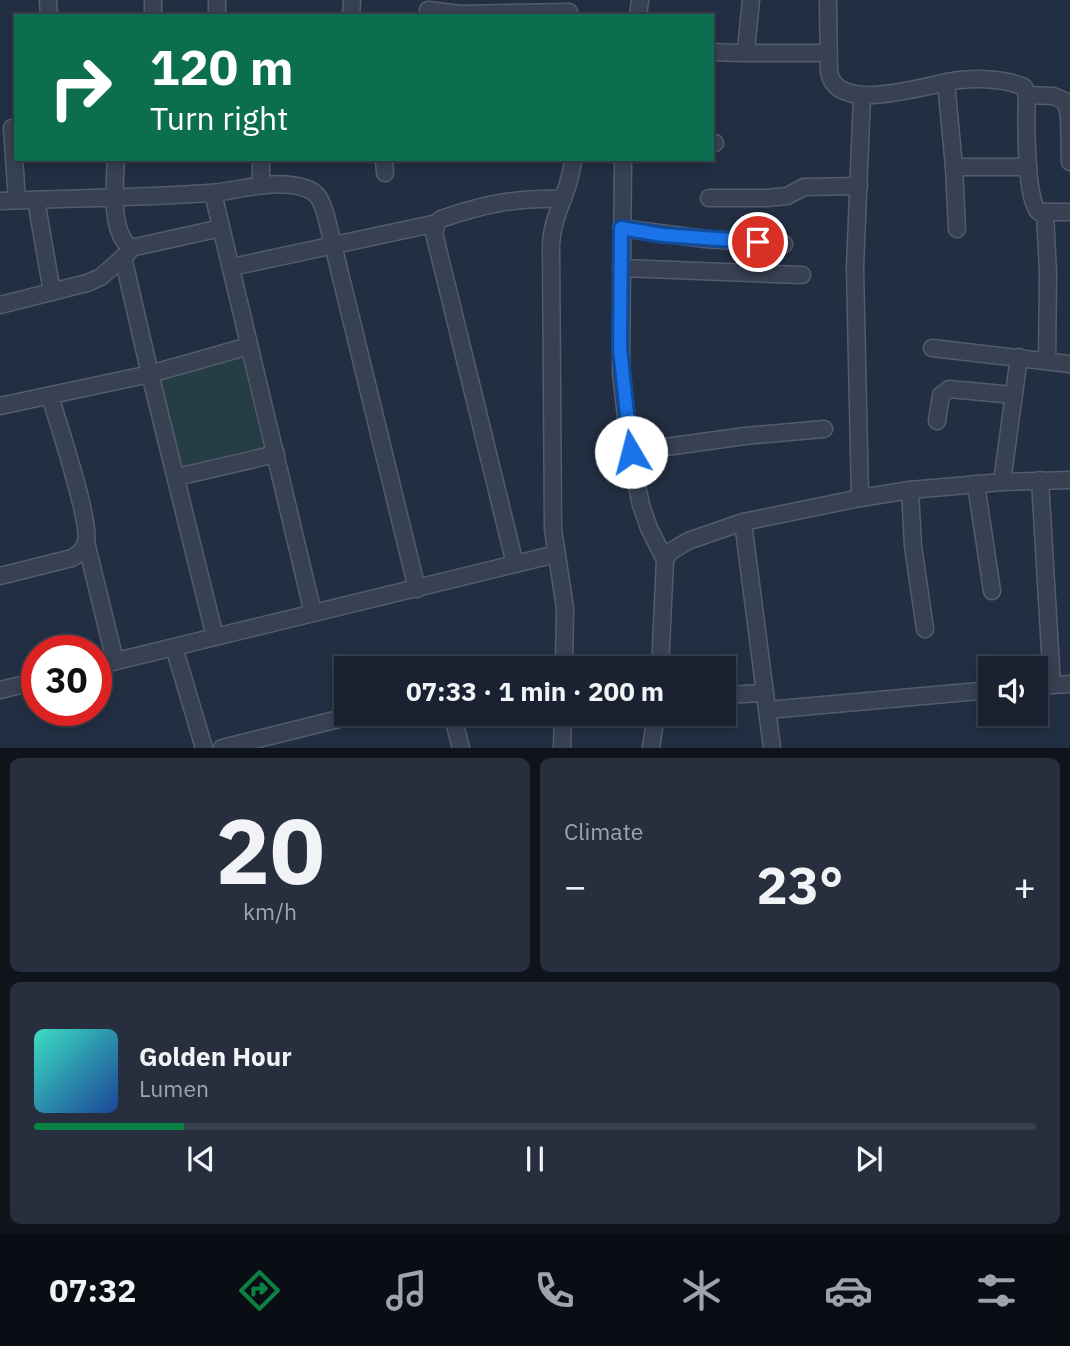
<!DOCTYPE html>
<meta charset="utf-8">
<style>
:root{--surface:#1a2232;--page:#272f3e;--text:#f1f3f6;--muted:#9fa4ac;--line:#383f4d;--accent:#0b8043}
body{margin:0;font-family:"IBM Plex Sans",sans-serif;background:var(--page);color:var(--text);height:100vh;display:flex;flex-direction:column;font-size:26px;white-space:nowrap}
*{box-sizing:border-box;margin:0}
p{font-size:23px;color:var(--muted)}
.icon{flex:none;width:38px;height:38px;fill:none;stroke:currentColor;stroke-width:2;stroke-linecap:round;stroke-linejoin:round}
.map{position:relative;height:748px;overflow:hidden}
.panel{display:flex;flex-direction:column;gap:10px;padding:10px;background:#0e131c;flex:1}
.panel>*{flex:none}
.guide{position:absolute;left:14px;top:14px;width:700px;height:147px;border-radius:0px;box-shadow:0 4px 10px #0003,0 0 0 2px var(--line);background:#0b6e4f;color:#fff;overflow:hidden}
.controls{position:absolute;left:978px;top:656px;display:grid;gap:14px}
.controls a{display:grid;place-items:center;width:70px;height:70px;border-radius:0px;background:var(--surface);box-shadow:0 4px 10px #0003,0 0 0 2px var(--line);font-size:35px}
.speed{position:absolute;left:21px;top:635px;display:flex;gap:14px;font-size:35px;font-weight:700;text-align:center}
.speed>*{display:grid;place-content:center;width:91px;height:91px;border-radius:50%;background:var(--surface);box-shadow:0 4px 10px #0003,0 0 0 2px var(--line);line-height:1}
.speed .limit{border:10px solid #d22;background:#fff;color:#111}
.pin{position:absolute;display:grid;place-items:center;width:60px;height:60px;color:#fff;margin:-30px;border:4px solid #fff;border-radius:50%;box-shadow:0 2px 7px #0007}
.me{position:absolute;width:77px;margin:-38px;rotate:352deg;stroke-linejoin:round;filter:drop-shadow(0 0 5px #0008)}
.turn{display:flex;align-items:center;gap:24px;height:147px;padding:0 21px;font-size:32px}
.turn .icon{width:91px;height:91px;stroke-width:2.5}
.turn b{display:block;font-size:49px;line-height:60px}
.big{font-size:52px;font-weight:700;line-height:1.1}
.panel .widget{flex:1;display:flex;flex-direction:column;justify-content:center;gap:10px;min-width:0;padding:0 24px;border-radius:10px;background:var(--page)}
.panel .dial{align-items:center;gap:0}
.dial b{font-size:91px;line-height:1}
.song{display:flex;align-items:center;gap:21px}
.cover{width:84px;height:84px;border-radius:10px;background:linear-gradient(135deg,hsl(170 70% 55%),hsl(220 70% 35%))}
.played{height:7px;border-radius:4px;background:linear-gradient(90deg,var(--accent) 15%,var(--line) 15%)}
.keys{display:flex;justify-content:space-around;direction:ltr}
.heat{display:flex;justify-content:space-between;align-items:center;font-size:38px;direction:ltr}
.panel .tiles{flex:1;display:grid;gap:10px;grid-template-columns:1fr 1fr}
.widget:last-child{grid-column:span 2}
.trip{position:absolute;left:334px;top:656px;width:402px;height:70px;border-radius:0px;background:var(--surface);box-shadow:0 4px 10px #0003,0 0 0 2px var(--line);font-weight:700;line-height:70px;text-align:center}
.dock{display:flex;height:112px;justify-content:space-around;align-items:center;background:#0a0e14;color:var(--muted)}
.dock .icon{width:49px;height:49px}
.dock .selected{color:var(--accent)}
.dock b{font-size:32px;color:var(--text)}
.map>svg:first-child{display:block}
</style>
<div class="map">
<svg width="1070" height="748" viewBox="0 0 1070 748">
<rect width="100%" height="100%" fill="#222e42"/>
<polygon fill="#253e43" points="241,352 263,447 179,467 153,372"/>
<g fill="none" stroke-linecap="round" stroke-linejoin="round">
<g stroke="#525c6c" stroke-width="19">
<g id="minor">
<polyline points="48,0 49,16"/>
<polyline points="217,0 217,16"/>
<path d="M828 0 829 72C837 117 930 83 960 80 980 78 1006 79 1024 87L1027 95C1026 116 1025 202 1039 212H1070"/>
<polyline points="428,10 460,14 569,12"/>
<polyline points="153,16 153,0"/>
<polyline points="351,16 352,0"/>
<polyline points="638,16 640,0"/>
<polyline points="712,52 739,53 746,50 751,0"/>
<polyline points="744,53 828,53"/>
<polyline points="946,82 954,167 957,229"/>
<polyline points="1027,95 1053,96 1065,101 1069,115 1070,162"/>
<polyline points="12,128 17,200"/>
<polyline points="712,142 715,143"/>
<path d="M116 159C115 184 109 232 131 248L221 228"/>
<polyline points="384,159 385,173"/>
<polyline points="623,159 621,373 630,452 641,505 649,528 665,560"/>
<polyline points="954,167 1028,167"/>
<polyline points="261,185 261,159"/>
<polyline points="213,193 313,613"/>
<polyline points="709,198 767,198 787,196 804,187 859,186"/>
<polyline points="36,200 52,292"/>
<path d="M0 201C70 198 139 198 209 193 241 191 273 178 305 188 319 192 322 203 326 216L417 589"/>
<polyline points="1045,213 1048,273 1047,361"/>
<polyline points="621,228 705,239 784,244"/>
<polyline points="123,257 150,374 215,637"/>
<polyline points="232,267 437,223"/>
<polyline points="621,268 802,275"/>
<polyline points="0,305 87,283 101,277 128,253"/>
<polyline points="932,348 1070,364"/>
<polyline points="0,406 150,374 249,346"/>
<polyline points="937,421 941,395 949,389 1014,395"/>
<polyline points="630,452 745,436 824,429"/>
<polyline points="177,477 276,454"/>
<polyline points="1040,480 1052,685"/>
<polyline points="1002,482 1019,357"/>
<polyline points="976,484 992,591"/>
<polyline points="910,490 913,546 925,629"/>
<polyline points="860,498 855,268 862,96"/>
<polyline points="743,522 772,748"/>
<polyline points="86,542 115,661"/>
<path d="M515 564 434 233 437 223 441 219C484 204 518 197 563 199"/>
<path d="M0 576 72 558C79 554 84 550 86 542 91 521 58 423 50 396"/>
<polyline points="174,647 204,748"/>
<polyline points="96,666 556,554"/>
<path d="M564 668 565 608 553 529 551 245C552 214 571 190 573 159"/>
<polyline points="660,668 665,560 670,552 688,541 743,522 860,498 910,490 1002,482 1070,480"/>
<polyline points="1036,686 1070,684"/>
<polyline points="0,690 37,681"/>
<polyline points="724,695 765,693"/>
<polyline points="768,710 990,690"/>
<polyline points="452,714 461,748"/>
<polyline points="222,748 359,714"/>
<polyline points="562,748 563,714"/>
<polyline points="651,748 656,714"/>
</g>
</g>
<use href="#minor" stroke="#374152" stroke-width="16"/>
</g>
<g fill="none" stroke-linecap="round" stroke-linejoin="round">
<g stroke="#114b97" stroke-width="18">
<polyline id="route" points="631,452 620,349 621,228 663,235 758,242"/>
</g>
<use href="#route" stroke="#1a73e8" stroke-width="12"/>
</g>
</svg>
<div class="controls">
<a><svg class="icon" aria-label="sound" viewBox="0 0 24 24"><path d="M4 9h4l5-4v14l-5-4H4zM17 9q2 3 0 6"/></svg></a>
</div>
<div class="speed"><div class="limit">30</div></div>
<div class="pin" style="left:758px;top:242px;background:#d93025"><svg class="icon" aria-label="arrive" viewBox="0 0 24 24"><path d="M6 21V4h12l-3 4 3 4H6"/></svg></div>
<svg class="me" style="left:631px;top:452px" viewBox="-20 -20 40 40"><circle r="19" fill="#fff"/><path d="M0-13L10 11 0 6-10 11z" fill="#1a73e8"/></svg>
<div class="trip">07:33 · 1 min · 200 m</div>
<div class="guide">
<div class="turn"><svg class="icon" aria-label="right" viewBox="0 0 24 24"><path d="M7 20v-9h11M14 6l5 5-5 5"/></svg><div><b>120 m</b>Turn right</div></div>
</div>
</div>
<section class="panel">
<div class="tiles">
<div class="widget dial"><b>20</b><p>km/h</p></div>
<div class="widget"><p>Climate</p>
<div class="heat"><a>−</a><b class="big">23°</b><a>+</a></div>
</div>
<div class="widget">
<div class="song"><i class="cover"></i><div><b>Golden Hour</b><p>Lumen</p></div></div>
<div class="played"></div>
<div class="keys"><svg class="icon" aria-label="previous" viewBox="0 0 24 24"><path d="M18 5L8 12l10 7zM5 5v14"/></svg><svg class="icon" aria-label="pause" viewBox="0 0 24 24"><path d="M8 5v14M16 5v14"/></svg><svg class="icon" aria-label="next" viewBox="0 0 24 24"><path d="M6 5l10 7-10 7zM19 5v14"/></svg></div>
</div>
</div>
</section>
<nav class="dock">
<b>07:32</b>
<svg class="icon selected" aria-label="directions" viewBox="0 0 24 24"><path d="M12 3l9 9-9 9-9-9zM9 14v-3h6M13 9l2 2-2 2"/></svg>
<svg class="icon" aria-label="music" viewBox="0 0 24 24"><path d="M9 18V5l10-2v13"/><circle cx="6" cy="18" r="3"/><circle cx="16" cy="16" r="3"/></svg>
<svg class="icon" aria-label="phone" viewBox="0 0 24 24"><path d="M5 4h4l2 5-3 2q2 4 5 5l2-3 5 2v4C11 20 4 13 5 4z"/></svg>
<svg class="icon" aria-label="climate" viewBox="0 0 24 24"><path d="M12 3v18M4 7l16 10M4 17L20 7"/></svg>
<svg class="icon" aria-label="car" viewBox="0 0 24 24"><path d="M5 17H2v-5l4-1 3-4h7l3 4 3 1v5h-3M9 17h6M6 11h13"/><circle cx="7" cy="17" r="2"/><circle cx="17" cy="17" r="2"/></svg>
<svg class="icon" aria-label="filters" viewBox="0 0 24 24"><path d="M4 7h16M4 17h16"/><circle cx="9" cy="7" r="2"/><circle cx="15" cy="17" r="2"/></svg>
</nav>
